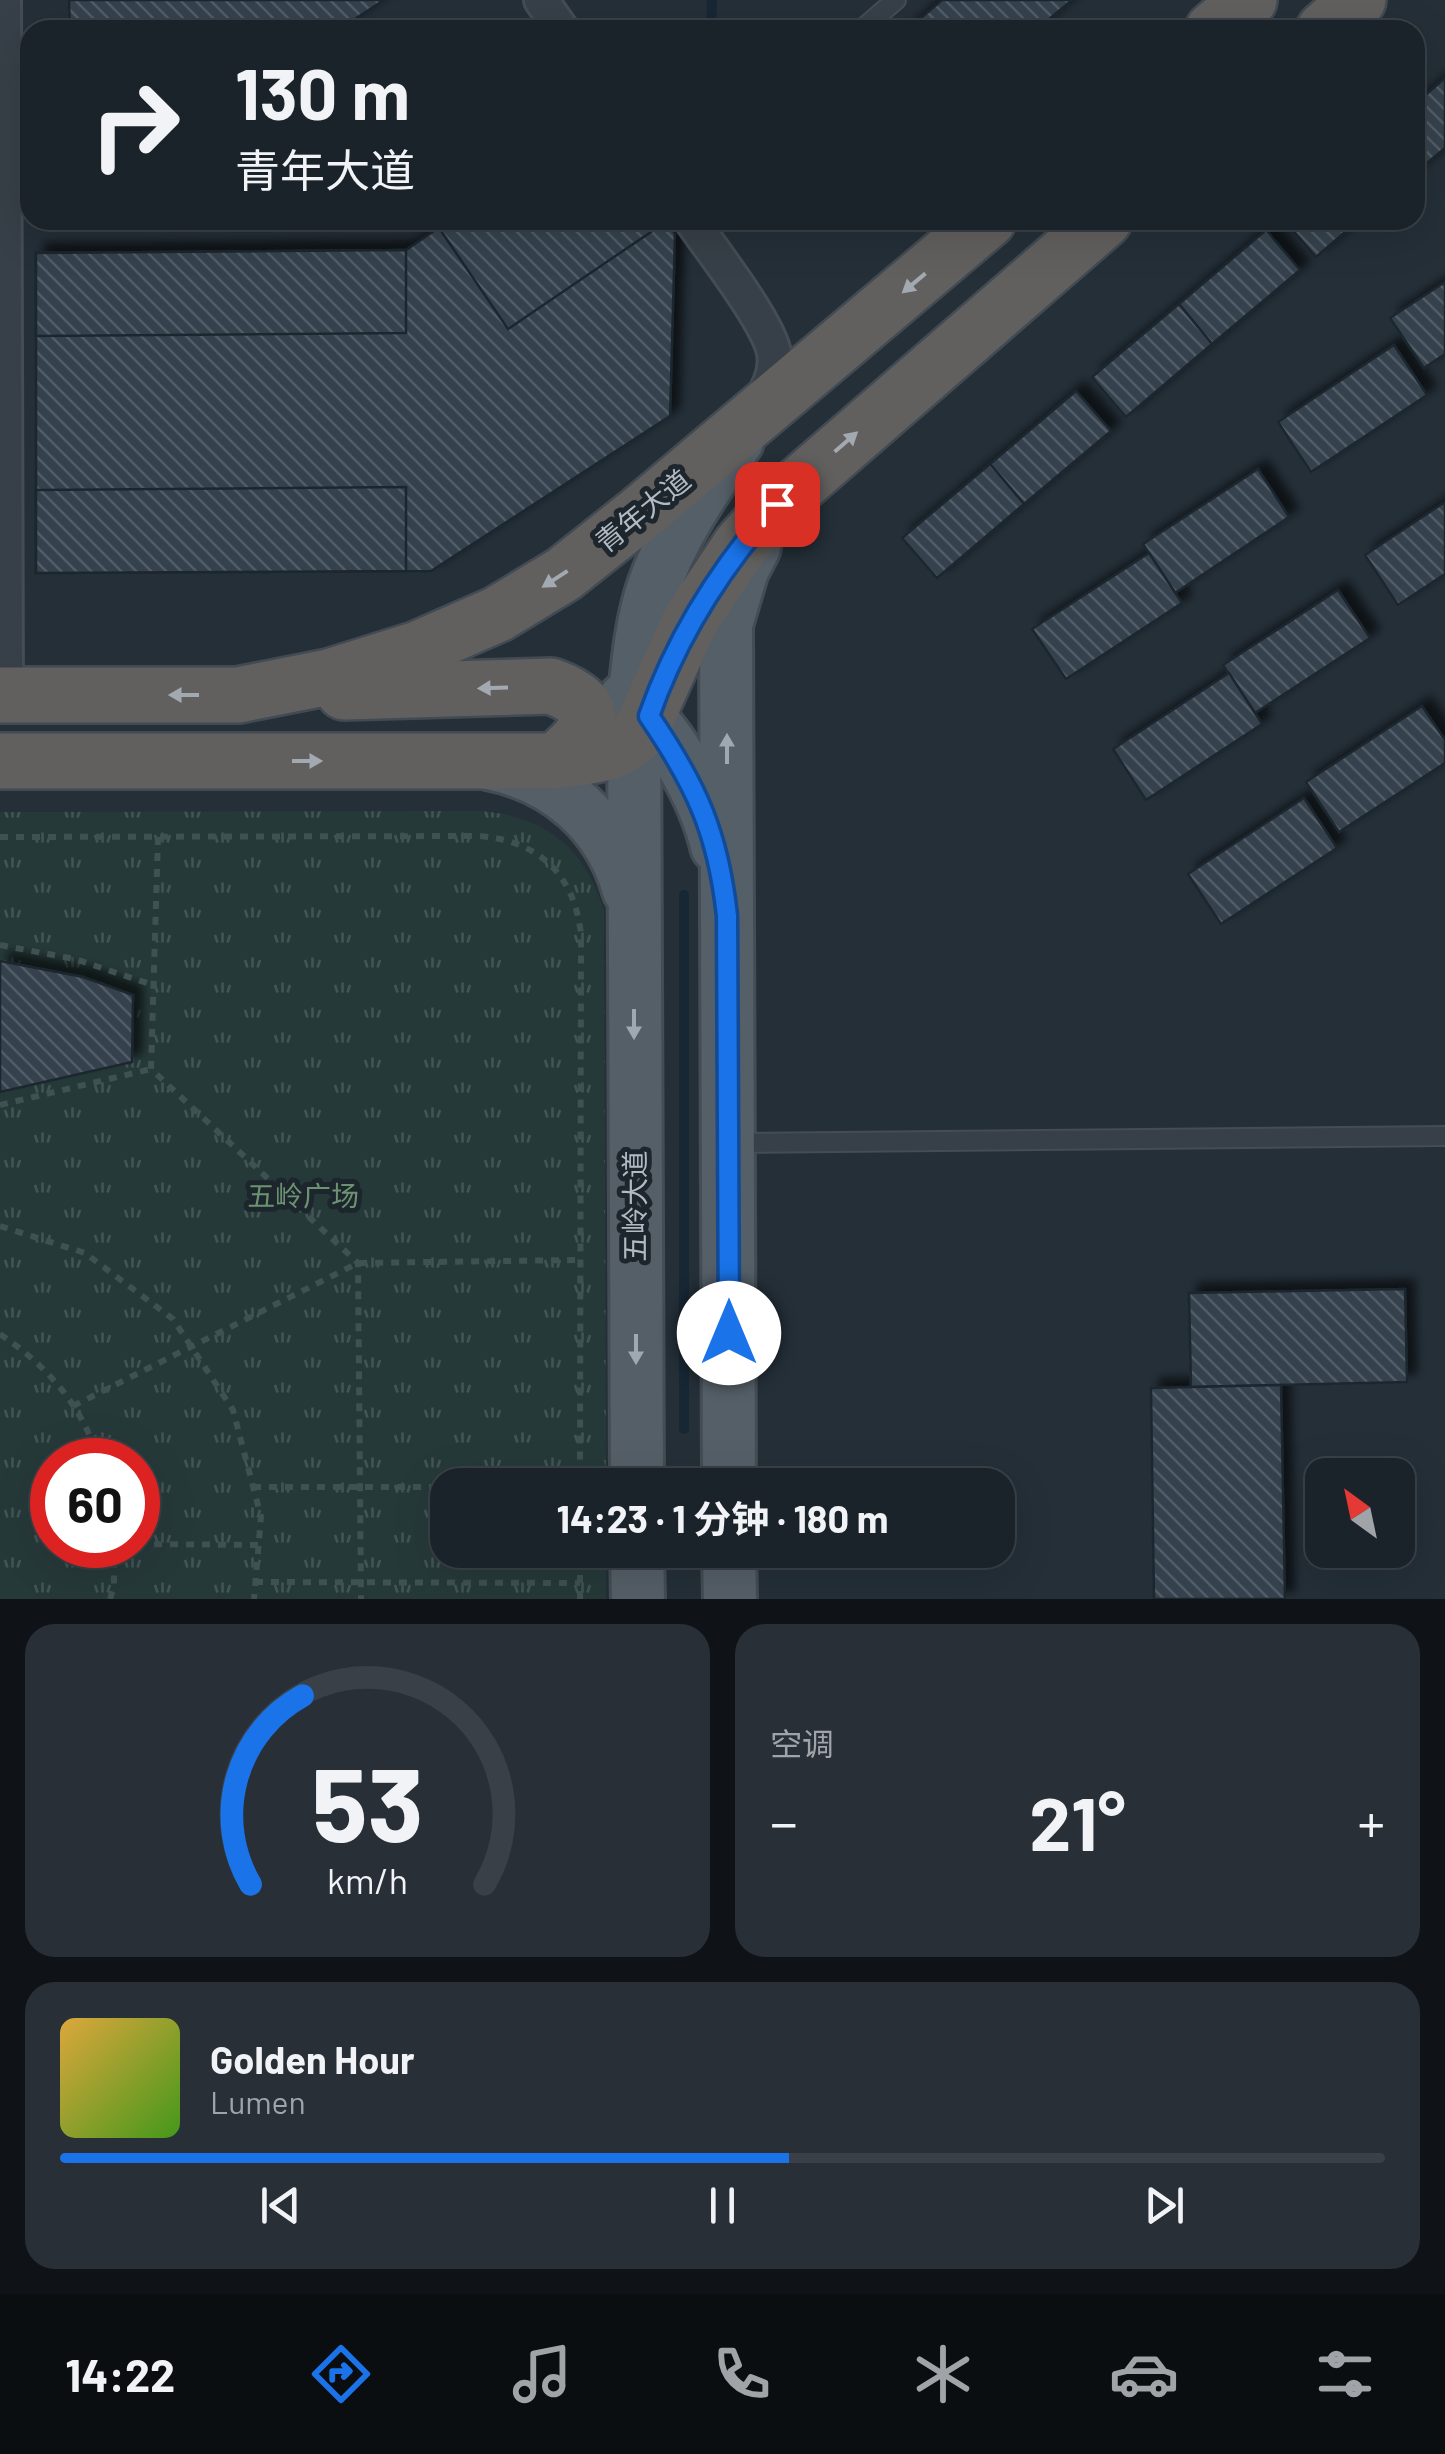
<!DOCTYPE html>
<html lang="zh">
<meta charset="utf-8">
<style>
:root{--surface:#1b232a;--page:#282f36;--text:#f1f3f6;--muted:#a0a4a8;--line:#394047;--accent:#1a73e8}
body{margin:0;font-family:Barlow,"Noto Sans SC",sans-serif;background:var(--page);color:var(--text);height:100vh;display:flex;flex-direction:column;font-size:38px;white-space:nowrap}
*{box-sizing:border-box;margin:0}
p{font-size:32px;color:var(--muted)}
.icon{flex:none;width:55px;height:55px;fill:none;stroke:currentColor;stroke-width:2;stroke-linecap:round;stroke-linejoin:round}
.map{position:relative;height:1599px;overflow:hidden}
.sheet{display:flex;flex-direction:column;gap:25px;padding:25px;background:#0f1317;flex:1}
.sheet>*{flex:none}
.top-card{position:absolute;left:20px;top:20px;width:1405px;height:210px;border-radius:30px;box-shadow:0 10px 40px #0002,0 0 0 2px var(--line);background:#1b232a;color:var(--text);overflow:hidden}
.needle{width:65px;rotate:327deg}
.tools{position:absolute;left:1305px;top:1458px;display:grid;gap:20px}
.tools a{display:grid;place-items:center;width:110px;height:110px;border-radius:20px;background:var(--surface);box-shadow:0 10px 40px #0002,0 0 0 2px var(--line);font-size:50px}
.speed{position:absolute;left:30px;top:1438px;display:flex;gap:20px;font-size:50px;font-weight:700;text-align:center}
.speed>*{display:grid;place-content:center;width:130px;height:130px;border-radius:50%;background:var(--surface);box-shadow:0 10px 40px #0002,0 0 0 2px var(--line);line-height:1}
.speed .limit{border:15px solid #d22;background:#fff;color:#111}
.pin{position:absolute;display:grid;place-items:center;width:85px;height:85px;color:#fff;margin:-42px;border-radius:20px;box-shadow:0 5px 15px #0006}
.me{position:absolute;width:110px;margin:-55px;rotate:0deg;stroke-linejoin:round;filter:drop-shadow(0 0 8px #0008)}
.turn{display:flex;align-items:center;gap:35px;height:210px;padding:0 50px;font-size:45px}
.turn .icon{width:130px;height:130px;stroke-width:2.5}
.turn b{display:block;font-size:70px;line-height:85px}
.big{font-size:75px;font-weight:700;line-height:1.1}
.sheet .tile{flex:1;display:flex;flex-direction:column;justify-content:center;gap:15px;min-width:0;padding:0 35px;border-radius:30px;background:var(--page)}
.sheet .dial{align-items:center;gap:0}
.dial svg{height:260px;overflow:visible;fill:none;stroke:var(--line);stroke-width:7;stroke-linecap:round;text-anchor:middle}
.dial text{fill:var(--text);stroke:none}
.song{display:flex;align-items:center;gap:30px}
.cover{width:120px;height:120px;border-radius:15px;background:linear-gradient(135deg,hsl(40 70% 55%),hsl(100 70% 35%))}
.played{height:10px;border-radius:5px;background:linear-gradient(90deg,var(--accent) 55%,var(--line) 55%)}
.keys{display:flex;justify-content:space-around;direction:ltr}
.heat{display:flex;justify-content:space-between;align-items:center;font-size:55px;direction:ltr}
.sheet .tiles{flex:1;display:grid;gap:25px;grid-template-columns:1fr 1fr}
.tile:last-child{grid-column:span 2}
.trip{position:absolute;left:430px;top:1468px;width:585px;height:100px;border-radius:30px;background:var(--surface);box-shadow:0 10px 40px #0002,0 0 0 2px var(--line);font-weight:700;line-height:100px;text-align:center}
.dock{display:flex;height:160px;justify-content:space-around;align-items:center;background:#0b0e11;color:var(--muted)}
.dock .icon{width:70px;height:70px}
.dock .selected{color:var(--accent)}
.dock b{font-size:45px;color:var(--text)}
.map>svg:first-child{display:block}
</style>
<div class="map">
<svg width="1445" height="1599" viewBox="0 0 1445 1599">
<defs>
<pattern id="grass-tufts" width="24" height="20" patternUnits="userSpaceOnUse" patternTransform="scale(2.5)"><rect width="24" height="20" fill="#263939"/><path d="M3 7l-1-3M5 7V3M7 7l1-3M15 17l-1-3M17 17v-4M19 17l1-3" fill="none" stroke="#435454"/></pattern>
<pattern id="building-back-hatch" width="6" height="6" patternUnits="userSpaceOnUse" patternTransform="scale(2.5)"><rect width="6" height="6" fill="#36434e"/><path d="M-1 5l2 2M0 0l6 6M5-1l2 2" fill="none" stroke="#515c66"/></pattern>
<filter id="shadow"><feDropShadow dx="9" dy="-9" stdDeviation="5" flood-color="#0009"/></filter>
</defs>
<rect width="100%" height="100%" fill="#242f38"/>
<path fill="url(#grass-tufts)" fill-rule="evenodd" d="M480 811C545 816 584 847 604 910L606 1485H448V1550H606V1599H0V812ZM52 1460H138V1545H52Z"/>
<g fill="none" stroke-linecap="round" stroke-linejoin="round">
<g stroke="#182734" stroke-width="10">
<polyline points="711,30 712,0"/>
<polyline points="684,1429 684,895"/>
</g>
</g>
<g fill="url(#building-back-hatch)" stroke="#1f272f" stroke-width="2.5" filter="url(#shadow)">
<polygon points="69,0 384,0 338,30 70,30"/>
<polygon points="942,0 1072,0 1036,30 907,30"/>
<polygon points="1445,78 1445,148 1415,173 1415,104"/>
<polygon points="450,220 666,220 675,234 670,416 431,571 36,573 36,253 406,250"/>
<polygon points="450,220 666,220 667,221 508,329 439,228"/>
<polygon points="1284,220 1359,220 1316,257"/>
<polygon points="1266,230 1300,270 1212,344 1179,304"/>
<polygon points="406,250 406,333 36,336 36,253"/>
<polygon points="1445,282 1445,354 1424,368 1390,318"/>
<polygon points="1179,304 1212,344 1126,417 1092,377"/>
<polygon points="1394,345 1427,395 1311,472 1278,422"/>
<polygon points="1076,391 1111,431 1024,504 990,464"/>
<polygon points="990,464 1024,504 937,578 902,538"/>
<polygon points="1258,469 1289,517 1175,593 1143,544"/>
<polygon points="406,487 406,571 36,573 36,490"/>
<polygon points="1445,502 1445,574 1398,605 1365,555"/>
<polygon points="1149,553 1182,603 1066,679 1032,629"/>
<polygon points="1338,590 1370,638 1255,713 1223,665"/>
<polygon points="1229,673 1262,724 1146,800 1113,749"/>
<polygon points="1422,706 1445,740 1445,763 1339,832 1306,782"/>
<polygon points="1304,798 1337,848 1221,924 1188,874"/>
<polygon points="0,961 83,977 133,995 132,1062 0,1092"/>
<polygon points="1405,1289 1407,1382 1191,1387 1189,1293"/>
<polygon points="1281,1385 1285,1599 1154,1599 1151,1388"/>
</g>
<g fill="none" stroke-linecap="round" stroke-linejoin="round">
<g stroke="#444c54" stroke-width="22">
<g id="service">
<polyline points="861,30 896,0"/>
<polyline points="734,1143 1445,1136"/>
</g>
</g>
<g stroke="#444c54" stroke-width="38">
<g id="minor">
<polyline points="4,0 6,695"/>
<polyline points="541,0 562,30"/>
<path d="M691 220C711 249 769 323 774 353 777 372 769 389 758 404"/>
</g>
</g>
<g stroke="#444c54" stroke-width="58">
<g id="primary">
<path d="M625 699C667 723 706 799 717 846"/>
<path d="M488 763C557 776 610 822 629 890"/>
<path d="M637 1485 634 704C638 666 641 626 653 589 671 536 704 487 737 441"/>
<polyline points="729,1485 726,624 742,570 754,547"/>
<polyline points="637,1550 638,1599"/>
<polyline points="729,1550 730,1599"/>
</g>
</g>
<g stroke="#424b53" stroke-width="60">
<g id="trunk">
<polyline points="1213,30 1249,0"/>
<polyline points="1324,30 1358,0"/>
<path d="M344 692 551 686C606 706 593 731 555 761"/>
<polyline points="0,695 238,695 329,677 418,649 498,614 564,574 642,512 988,220"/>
<path d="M0 761H555C586 756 624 756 642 728L690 621 740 546 777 504 1104 220"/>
</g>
</g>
<g stroke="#3f5151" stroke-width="6" stroke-dasharray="8 8" stroke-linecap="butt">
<path d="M0 837 479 836C539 841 574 874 581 934L580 1485"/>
<polyline points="158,837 151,1069 358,1263 361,1599"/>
<polyline points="0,945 75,959 153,985"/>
<polyline points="0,1105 151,1069"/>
<polyline points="0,1226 85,1253 173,1319 233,1410 261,1517 254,1599"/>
<path d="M0 1334C48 1367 81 1404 99 1460"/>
<polyline points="73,1406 358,1263 581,1260"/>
<polyline points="253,1487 448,1487"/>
<polyline points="138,1544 259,1545"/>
<polyline points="255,1582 580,1583"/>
<polyline points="110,1599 114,1586 114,1545"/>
<polyline points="580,1599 580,1550"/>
</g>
<use href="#service" stroke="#374048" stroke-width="18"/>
<use href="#minor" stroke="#374048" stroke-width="32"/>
<use href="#primary" stroke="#555f68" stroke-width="52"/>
<use href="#trunk" stroke="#62605e" stroke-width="55"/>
</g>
<defs><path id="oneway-solid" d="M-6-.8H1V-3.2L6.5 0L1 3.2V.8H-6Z" transform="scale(2.5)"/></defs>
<g fill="#a2a9b0">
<use href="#oneway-solid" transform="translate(914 283) rotate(140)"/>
<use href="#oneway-solid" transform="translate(846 442) rotate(-41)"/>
<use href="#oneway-solid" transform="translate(555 579) rotate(147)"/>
<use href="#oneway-solid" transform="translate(493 688) rotate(178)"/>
<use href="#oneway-solid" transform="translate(184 695) rotate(-180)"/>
<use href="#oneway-solid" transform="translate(307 761)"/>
</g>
<g fill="#9fa9b2">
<use href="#oneway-solid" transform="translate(727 749) rotate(-90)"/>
<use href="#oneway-solid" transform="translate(634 1024) rotate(90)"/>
<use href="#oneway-solid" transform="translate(636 1349) rotate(90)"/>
</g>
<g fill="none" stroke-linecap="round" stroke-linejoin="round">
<g stroke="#114b97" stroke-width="25">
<path id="route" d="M729 1333 727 916C718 832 696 785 649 716 677 636 721 567 777 504"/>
</g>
<use href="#route" stroke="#1a73e8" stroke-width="18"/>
</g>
<g text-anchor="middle" stroke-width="10" stroke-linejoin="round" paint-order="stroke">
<g font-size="28" fill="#b2bbc4" stroke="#1d252d">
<text transform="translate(643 511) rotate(-39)" y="10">青年大道</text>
<text transform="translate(635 1206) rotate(-90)" y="10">五岭大道</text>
</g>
<g font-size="28" fill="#6c9371" stroke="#1d252d">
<text x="303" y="1206">五岭广场</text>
</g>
</g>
</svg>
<div class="tools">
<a><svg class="needle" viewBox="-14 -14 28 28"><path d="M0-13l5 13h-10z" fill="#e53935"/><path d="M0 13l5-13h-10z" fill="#a0a4a8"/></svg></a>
</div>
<div class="speed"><div class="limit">60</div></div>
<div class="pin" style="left:777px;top:504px;background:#d93025"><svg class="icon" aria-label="arrive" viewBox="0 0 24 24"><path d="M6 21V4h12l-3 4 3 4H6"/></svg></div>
<svg class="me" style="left:729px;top:1333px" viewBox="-20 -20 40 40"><circle r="19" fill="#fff"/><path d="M0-13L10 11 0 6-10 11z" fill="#1a73e8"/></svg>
<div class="trip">14:23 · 1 分钟 · 180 m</div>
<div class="top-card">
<div class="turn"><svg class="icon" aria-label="right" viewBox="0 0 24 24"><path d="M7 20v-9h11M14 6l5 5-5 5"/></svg><div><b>130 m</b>青年大道</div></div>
</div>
</div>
<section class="sheet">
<div class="tiles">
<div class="tile dial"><svg viewBox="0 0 100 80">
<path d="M14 69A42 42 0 1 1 86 69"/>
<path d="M14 69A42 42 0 0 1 30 11" stroke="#1a73e8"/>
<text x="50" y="56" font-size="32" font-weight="700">53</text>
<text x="50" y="72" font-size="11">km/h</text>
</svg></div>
<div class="tile"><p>空调</p>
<div class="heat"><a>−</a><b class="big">21°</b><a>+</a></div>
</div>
<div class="tile">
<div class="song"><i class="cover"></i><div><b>Golden Hour</b><p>Lumen</p></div></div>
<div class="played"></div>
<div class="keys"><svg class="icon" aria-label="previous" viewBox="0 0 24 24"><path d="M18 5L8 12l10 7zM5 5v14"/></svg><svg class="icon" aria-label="pause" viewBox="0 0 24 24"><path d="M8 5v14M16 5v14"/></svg><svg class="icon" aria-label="next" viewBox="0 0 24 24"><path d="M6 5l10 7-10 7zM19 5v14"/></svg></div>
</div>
</div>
</section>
<nav class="dock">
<b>14:22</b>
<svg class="icon selected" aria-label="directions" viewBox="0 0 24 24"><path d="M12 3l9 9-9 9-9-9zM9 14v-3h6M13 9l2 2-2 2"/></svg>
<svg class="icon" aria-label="music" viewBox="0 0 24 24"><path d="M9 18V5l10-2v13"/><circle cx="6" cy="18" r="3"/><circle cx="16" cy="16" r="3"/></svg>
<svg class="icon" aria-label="phone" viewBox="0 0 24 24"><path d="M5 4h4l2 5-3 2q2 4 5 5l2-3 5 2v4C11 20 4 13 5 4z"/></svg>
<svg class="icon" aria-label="climate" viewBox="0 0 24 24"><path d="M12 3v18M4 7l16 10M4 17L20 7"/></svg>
<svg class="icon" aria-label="car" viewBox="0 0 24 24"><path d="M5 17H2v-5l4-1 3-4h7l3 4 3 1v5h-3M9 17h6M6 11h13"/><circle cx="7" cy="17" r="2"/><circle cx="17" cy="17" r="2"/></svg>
<svg class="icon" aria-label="filters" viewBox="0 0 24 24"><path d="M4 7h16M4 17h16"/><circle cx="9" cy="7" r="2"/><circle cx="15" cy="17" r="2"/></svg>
</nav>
